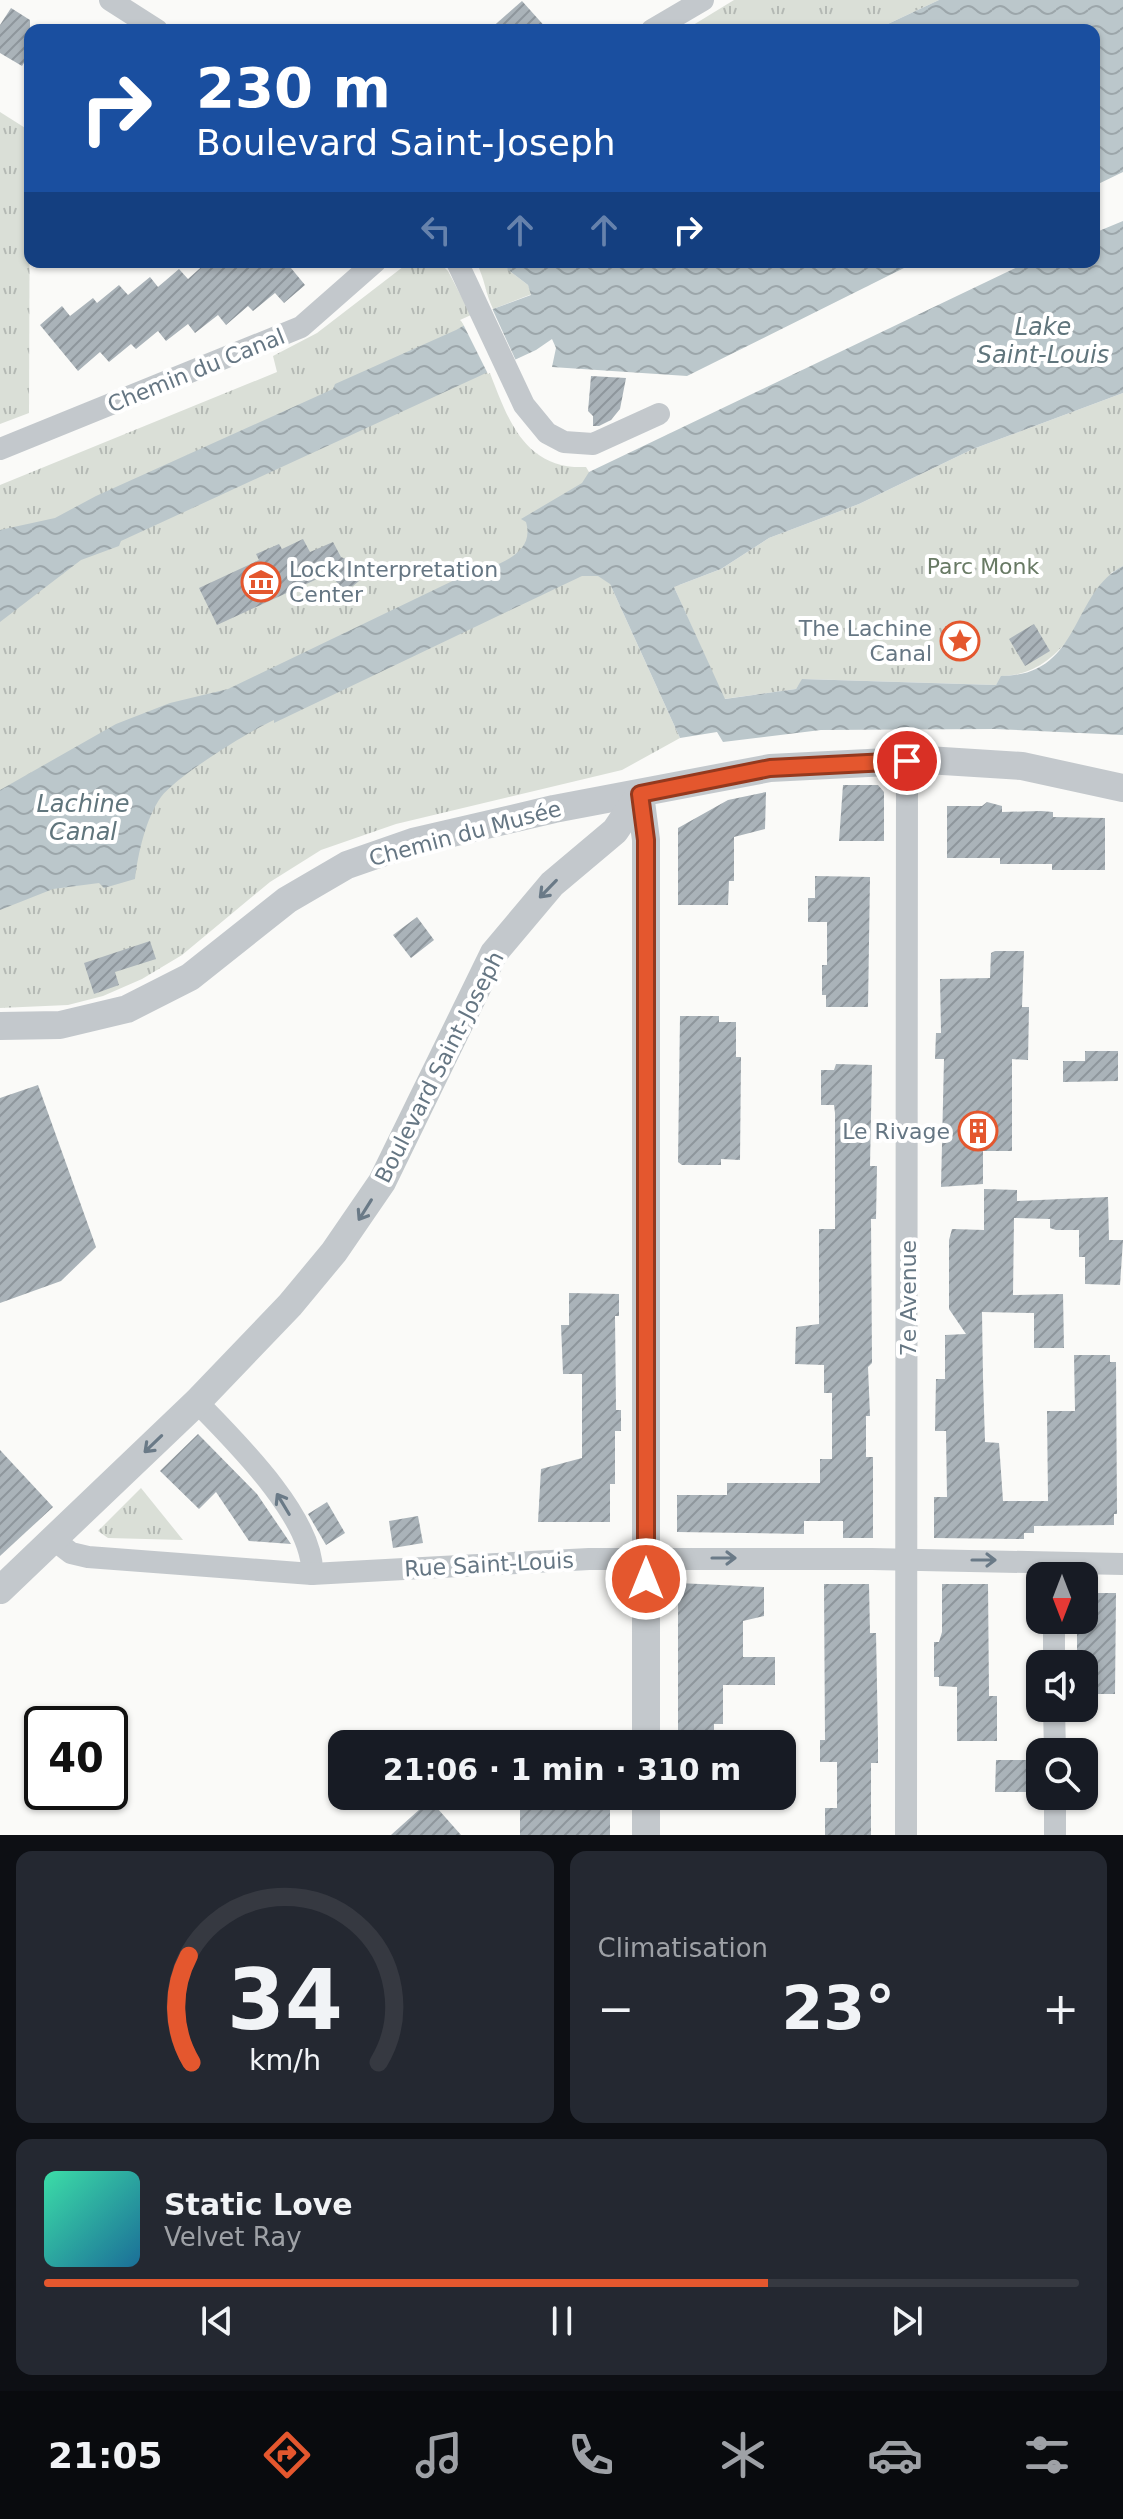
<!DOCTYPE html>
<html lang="fr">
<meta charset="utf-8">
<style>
:root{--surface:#171b24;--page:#242831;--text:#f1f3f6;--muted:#9ea1a6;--line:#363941;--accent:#e4572e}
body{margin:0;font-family:"DejaVu Sans",sans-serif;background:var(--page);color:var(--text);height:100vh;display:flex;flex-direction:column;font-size:30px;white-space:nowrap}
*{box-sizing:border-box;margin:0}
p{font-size:26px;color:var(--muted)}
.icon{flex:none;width:44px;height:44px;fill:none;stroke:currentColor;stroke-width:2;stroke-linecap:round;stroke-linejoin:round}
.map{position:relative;height:1835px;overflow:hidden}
.sheet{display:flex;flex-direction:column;gap:16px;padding:16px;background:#0d0f14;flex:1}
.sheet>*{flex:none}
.hud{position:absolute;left:24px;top:24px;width:1076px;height:244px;border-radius:16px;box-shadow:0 2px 6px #0004;background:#1a4fa0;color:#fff;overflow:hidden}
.needle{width:52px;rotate:180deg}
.fabs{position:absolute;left:1026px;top:1562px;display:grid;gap:16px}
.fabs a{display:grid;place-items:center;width:72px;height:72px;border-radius:16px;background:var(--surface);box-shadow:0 2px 6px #0004;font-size:40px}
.speed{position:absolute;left:24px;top:1706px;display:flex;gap:16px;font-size:40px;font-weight:700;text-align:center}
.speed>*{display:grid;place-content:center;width:104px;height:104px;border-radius:50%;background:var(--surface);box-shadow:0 2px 6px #0004;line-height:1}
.speed .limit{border:4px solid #111;border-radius:12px;background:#fff;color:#111}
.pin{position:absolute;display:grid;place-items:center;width:68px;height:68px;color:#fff;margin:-34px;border:4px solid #fff;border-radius:50%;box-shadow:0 2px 8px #0007}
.me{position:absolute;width:88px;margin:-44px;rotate:0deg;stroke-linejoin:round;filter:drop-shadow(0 0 6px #0008)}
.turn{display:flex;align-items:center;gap:28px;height:168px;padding:0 40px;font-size:36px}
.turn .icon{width:104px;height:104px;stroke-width:2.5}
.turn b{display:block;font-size:56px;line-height:68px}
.lanes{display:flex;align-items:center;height:76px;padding:0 40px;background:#0003;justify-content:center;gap:40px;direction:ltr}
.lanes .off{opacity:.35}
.big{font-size:60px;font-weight:600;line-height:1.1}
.sheet .tile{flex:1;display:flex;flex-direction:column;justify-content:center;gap:12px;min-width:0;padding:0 28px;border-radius:16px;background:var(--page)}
.sheet .dial{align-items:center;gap:0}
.dial svg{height:208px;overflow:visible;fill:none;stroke:var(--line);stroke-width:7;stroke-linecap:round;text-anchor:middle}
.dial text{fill:var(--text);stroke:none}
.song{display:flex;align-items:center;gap:24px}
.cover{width:96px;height:96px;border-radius:12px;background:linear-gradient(135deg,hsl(160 70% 55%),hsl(200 70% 35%))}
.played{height:8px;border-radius:4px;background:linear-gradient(90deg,var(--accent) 70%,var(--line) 70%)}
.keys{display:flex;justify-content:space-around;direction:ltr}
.heat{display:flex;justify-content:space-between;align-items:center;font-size:44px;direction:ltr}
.sheet .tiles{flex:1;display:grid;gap:16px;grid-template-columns:1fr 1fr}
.tile:last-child{grid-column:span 2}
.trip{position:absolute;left:328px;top:1730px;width:468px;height:80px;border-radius:16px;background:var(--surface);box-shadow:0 2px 6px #0004;font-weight:600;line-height:80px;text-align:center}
.dock{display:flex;height:128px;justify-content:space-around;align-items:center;background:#090b0e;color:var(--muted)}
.dock .icon{width:56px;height:56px}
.dock .selected{color:var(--accent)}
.dock b{font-size:36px;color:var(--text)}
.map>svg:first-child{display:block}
</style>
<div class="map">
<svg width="1123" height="1835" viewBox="0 0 1123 1835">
<defs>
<pattern id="park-tufts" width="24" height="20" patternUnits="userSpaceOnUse" patternTransform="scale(2)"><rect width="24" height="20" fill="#dadfd7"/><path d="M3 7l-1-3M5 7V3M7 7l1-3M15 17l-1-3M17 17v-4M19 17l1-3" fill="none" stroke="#b4b9b4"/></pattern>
<pattern id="water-waves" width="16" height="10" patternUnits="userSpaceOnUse" patternTransform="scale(2)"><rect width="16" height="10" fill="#bbc7cb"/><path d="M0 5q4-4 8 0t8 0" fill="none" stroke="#9ca6aa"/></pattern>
<pattern id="building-hatch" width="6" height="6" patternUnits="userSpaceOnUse" patternTransform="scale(2)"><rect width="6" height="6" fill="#aab3b9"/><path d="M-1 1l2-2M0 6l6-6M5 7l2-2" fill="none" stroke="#8e969c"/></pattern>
</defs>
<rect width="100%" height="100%" fill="#fafaf8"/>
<g fill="url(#park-tufts)">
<polygon points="734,0 939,0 875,30 685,30"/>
<polygon points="0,112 30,131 29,413 0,424"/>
<path d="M439 262 448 271 471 315 460 320C503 362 496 471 586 467L589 472 610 584 680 738 622 770 396 824 321 850 270 882 182 955 142 979 103 996 68 1005 0 1008V485L277 372 273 356 317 333 408 263Z"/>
<path d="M476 262H513L507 269 528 285 532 294 493 309C485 292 485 279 476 262Z"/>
<path d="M1123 393V566L1111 573C1084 615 1060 675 1002 676L996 685 803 679 796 689 724 699 674 587 721 569 769 538 859 504 973 449Z"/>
<polygon points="141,1488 183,1540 108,1538 98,1531"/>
</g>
<g fill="url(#water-waves)">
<polygon points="939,0 1123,0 1123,172 1094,186 1094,30 875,30"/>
<path d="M1123 221V393L973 449 859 504 769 538 721 569 674 587 725 699 796 689 802 679 996 685 1001 676C1082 676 1070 593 1123 566V735L994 729 821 730 723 742 717 732 680 738 610 584 598 576H582L274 723V720C248 732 178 775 161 797 146 818 138 853 135 879L104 888 99 883 53 889 0 910V790L116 724 170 703 228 689 467 574 470 576C494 565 536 556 526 522L521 519 582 483 589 472 1028 262H1094V233Z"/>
<polygon points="513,262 916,262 687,376 552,367 556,348 552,339 536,350 121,541 119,546 81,560 0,622 0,530 55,518 96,496 333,389 335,384 456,330 493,309 531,295 528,285 507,269"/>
</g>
<polygon fill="#fafaf8" points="491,306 517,363 488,374 462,322"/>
<g fill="url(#building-hatch)">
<polygon points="522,1 548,30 489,30 514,8"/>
<polygon points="11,8 30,20 30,53 22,66 0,53 0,25"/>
<polygon points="207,262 286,262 305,285 284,303 275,293 253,311 248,306 226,325 218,315 195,333 188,324 166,341 158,331 136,349 131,344 109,362 100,352 78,371 40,325 62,306 70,316 93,298 97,303 119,285 128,295 150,277 158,287 179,269 188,279"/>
<polygon points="591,376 626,378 620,409 611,420 599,426 593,426 593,416 588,411"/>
<polygon points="303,539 310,552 333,542 341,557 358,564 359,581 353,586 343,588 328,574 217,625 199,588 259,560 256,554 279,544 282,549"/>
<polygon points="1034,624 1050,651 1025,666 1009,639"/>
<polygon points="843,785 878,785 884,792 884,841 839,841"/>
<polygon points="766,792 765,829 734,837 734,881 729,881 728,905 678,905 678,828 728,800"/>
<polygon points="987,802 1002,806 1002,812 1041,811 1053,812 1053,817 1105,818 1105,870 1052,870 1052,864 1000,864 1000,858 947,858 947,806 982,806"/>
<polygon points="815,876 870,877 868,1007 826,1007 826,995 822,995 822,965 827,965 827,922 808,922 808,898 815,898"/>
<polygon points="417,917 434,940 411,958 393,935"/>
<polygon points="150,941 156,959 115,972 119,985 94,994 84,963"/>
<polygon points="995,951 1024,951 1022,1007 1029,1007 1028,1060 1012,1059 1012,1151 983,1151 983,1184 941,1187 944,1059 935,1059 936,1033 941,1033 940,979 990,978 991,953"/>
<polygon points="680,1016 719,1016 719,1022 736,1022 736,1057 741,1057 740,1160 721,1159 721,1165 682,1165 678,1162"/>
<polygon points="1085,1051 1118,1051 1118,1081 1063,1082 1063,1061 1085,1061"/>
<polygon points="836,1064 872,1065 870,1166 877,1166 876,1219 871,1219 872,1363 868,1367 870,1416 866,1416 866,1457 873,1457 873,1538 843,1538 843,1521 804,1521 804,1534 677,1532 677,1495 727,1495 727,1483 820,1483 820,1459 832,1459 832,1393 824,1393 824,1365 795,1364 796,1327 819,1324 819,1229 835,1229 835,1113 834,1105 821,1105 821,1070 834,1070"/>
<polygon points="38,1085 96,1247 61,1281 0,1303 0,1098"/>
<polygon points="984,1189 1017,1190 1017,1201 1108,1197 1109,1240 1123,1240 1120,1285 1085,1284 1085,1257 1079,1257 1079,1230 1056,1230 1050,1228 1050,1219 1014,1218 1013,1295 1063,1294 1064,1348 1034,1348 1034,1313 982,1312 983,1378 985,1442 999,1443 1003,1501 1048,1501 1047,1411 1075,1411 1074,1355 1110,1355 1110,1362 1116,1362 1117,1514 1114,1514 1114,1525 1034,1526 1034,1533 1024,1533 1024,1539 934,1538 934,1497 947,1497 946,1431 935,1431 936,1379 945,1379 945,1335 966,1334 949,1309 949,1240 952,1229 984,1230"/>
<polygon points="569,1293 619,1294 619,1316 615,1316 616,1410 621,1410 621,1431 615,1431 615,1484 610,1484 610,1522 538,1522 541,1469 582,1458 582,1374 563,1374 561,1325 569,1325"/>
<polygon points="198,1434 257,1494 291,1544 249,1541 216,1492 199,1509 160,1471"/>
<polygon points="0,1450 53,1507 0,1556"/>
<polygon points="327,1502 345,1533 326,1545 308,1514"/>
<polygon points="418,1516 423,1543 393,1548 389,1521"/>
<polygon points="678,1583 764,1587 764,1616 743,1621 743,1657 775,1657 775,1685 723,1685 723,1724 714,1724 714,1739 681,1739 681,1730 678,1730"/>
<polygon points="824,1584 869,1584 870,1633 876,1633 878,1740 878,1763 871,1763 871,1835 825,1835 825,1808 837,1808 837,1762 820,1762 820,1740 825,1740"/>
<polygon points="942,1584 988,1584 989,1696 997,1696 997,1741 957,1741 957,1687 939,1686 939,1677 934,1677 934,1642 939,1642 942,1632"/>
<polygon points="1084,1593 1116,1593 1115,1694 1084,1694 1084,1664 1077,1664 1077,1620 1084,1620"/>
<polygon points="996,1760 1030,1760 1030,1792 995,1792"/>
<rect x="520" y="1796" width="90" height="39"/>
<polygon points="430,1800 461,1835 391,1835"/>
</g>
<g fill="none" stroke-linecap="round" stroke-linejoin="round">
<g stroke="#c3c8cc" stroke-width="22">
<polyline points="110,0 157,30"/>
<polyline points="652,30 703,0"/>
<polyline points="457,262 524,405 547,433 564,442 593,444 659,414"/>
<polyline points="0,449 301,327 375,262"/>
<path d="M197 1402C234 1440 315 1519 312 1574"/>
<polyline points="54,1540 71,1553 88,1557 312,1574 589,1559 872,1559 1123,1564"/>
<polyline points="1054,1620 1054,1664"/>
<polyline points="1054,1708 1055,1752"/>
<polyline points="1055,1796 1055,1835"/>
<polyline points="906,1835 907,761"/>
</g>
<g stroke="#c3c8cc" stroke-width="28">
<polyline points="640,794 646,840 646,1744"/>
<polyline points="0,1026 60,1025 127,1009 190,977 287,900 347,865 413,842 554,809 770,768 927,760 1022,766 1123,788"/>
<polyline points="0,1590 197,1402 290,1305 334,1252 382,1182 494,953 552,884 615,831 640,794"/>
<polyline points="646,1796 646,1835"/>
</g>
</g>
<defs><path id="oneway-shaft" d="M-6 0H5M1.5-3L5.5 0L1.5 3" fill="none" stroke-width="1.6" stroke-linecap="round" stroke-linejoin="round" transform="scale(2)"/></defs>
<g stroke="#6a7a87">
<use href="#oneway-shaft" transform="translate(548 889) rotate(134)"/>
<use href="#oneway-shaft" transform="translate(365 1210) rotate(122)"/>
<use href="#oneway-shaft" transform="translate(153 1444) rotate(136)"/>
<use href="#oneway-shaft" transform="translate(283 1504) rotate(-121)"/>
<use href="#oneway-shaft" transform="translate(724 1558)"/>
<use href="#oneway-shaft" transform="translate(984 1560)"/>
</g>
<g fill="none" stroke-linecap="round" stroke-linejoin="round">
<g stroke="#94391e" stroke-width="20">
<polyline id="route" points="646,1579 646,840 640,794 770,768 907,761"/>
</g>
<use href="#route" stroke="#e4572e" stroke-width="14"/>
</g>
<defs>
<g id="museum-ring" transform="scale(2)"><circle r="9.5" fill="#fff" stroke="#e4572e" stroke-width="1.5"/><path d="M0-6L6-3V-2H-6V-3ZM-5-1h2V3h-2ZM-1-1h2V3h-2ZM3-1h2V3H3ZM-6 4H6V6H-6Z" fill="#e4572e"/></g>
<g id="sight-ring" transform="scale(2)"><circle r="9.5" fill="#fff" stroke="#e4572e" stroke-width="1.5"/><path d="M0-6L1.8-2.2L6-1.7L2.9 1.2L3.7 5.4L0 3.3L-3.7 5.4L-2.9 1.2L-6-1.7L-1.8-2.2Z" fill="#e4572e"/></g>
<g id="building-ring" transform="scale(2)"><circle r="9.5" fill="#fff" stroke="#e4572e" stroke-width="1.5"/><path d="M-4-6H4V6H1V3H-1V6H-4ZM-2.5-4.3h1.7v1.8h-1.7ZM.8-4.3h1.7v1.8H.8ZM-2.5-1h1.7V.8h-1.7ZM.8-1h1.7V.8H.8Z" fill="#e4572e"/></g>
</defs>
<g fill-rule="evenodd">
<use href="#museum-ring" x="261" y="582"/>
<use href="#sight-ring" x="960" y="641"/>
<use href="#building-ring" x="978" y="1131"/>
</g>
<g text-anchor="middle" stroke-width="8" stroke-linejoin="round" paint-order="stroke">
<g font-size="22" fill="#657683" stroke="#fff">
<text transform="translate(196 370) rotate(-22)" y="8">Chemin du Canal</text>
<text transform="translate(465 833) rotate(-15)" y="8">Chemin du Musée</text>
<text transform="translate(439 1067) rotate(-63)" y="8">Boulevard Saint-Joseph</text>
<text transform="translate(908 1298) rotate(-90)" y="8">7e Avenue</text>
<text transform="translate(489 1564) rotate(-3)" y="8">Rue Saint-Louis</text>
</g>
<g font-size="22" fill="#687a64" stroke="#fff">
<text x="983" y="574">Parc Monk</text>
</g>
<g font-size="22" fill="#657683" stroke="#fff" text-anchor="end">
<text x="289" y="577" text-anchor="start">Lock Interpretation<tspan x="289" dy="25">Center</tspan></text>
<text x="932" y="636">The Lachine<tspan x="932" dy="25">Canal</tspan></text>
<text x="950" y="1139">Le Rivage</text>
</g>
<g font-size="24" font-style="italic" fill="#60757c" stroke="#fff">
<text x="1043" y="335">Lake<tspan x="1043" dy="28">Saint-Louis</tspan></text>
<text x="83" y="812">Lachine<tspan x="83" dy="28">Canal</tspan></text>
</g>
</g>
</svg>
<div class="fabs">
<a><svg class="needle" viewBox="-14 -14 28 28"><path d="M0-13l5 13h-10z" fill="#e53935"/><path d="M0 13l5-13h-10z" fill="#9ea1a6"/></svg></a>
<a><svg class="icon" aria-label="sound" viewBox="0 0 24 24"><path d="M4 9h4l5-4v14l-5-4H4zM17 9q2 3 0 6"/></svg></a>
<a><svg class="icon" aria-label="search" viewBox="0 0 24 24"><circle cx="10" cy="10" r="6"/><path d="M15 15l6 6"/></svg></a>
</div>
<div class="speed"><div class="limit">40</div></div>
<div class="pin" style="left:907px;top:761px;background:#d93025"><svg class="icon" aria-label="arrive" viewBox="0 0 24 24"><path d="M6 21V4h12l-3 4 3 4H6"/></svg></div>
<svg class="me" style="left:646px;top:1579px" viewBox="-20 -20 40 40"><circle r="17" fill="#e4572e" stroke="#fff" stroke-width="3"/><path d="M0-11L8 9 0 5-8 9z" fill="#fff"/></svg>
<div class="trip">21:06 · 1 min · 310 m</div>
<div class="hud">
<div class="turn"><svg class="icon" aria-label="right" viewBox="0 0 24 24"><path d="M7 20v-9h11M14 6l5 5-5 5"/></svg><div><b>230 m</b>Boulevard Saint-Joseph</div></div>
<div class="lanes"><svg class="icon off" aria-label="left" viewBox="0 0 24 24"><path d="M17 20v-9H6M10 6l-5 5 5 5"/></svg><svg class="icon off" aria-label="ahead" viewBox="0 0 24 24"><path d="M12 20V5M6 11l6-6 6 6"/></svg><svg class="icon off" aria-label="ahead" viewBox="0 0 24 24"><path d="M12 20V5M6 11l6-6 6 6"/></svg><svg class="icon" aria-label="right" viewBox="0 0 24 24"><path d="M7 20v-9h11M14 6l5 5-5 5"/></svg></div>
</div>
</div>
<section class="sheet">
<div class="tiles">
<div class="tile dial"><svg viewBox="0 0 100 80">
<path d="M14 69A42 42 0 1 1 86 69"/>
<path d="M14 69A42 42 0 0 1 13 28" stroke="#e4572e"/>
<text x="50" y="56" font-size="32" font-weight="700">34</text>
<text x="50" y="72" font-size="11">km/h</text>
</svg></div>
<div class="tile"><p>Climatisation</p>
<div class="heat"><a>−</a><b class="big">23°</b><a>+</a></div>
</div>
<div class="tile">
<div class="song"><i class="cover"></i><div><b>Static Love</b><p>Velvet Ray</p></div></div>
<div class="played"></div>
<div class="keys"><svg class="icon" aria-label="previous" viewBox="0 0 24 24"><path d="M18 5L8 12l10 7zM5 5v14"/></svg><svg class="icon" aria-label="pause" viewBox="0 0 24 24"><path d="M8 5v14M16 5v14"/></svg><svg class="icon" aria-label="next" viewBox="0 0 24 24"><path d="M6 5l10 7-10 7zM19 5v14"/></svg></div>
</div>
</div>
</section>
<nav class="dock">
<b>21:05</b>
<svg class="icon selected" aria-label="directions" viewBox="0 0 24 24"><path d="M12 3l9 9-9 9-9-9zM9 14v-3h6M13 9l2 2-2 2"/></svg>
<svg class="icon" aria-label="music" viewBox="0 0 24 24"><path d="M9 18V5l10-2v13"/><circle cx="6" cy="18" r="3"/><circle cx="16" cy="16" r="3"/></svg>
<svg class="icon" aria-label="phone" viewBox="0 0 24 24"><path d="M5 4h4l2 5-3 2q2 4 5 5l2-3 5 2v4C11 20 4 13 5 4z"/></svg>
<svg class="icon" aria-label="climate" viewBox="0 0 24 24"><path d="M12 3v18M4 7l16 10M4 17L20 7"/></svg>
<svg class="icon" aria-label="car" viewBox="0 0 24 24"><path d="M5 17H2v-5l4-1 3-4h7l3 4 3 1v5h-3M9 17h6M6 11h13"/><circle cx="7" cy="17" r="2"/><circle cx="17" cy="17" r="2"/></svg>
<svg class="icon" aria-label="filters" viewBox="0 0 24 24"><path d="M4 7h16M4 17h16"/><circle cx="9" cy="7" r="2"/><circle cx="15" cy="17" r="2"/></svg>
</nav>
